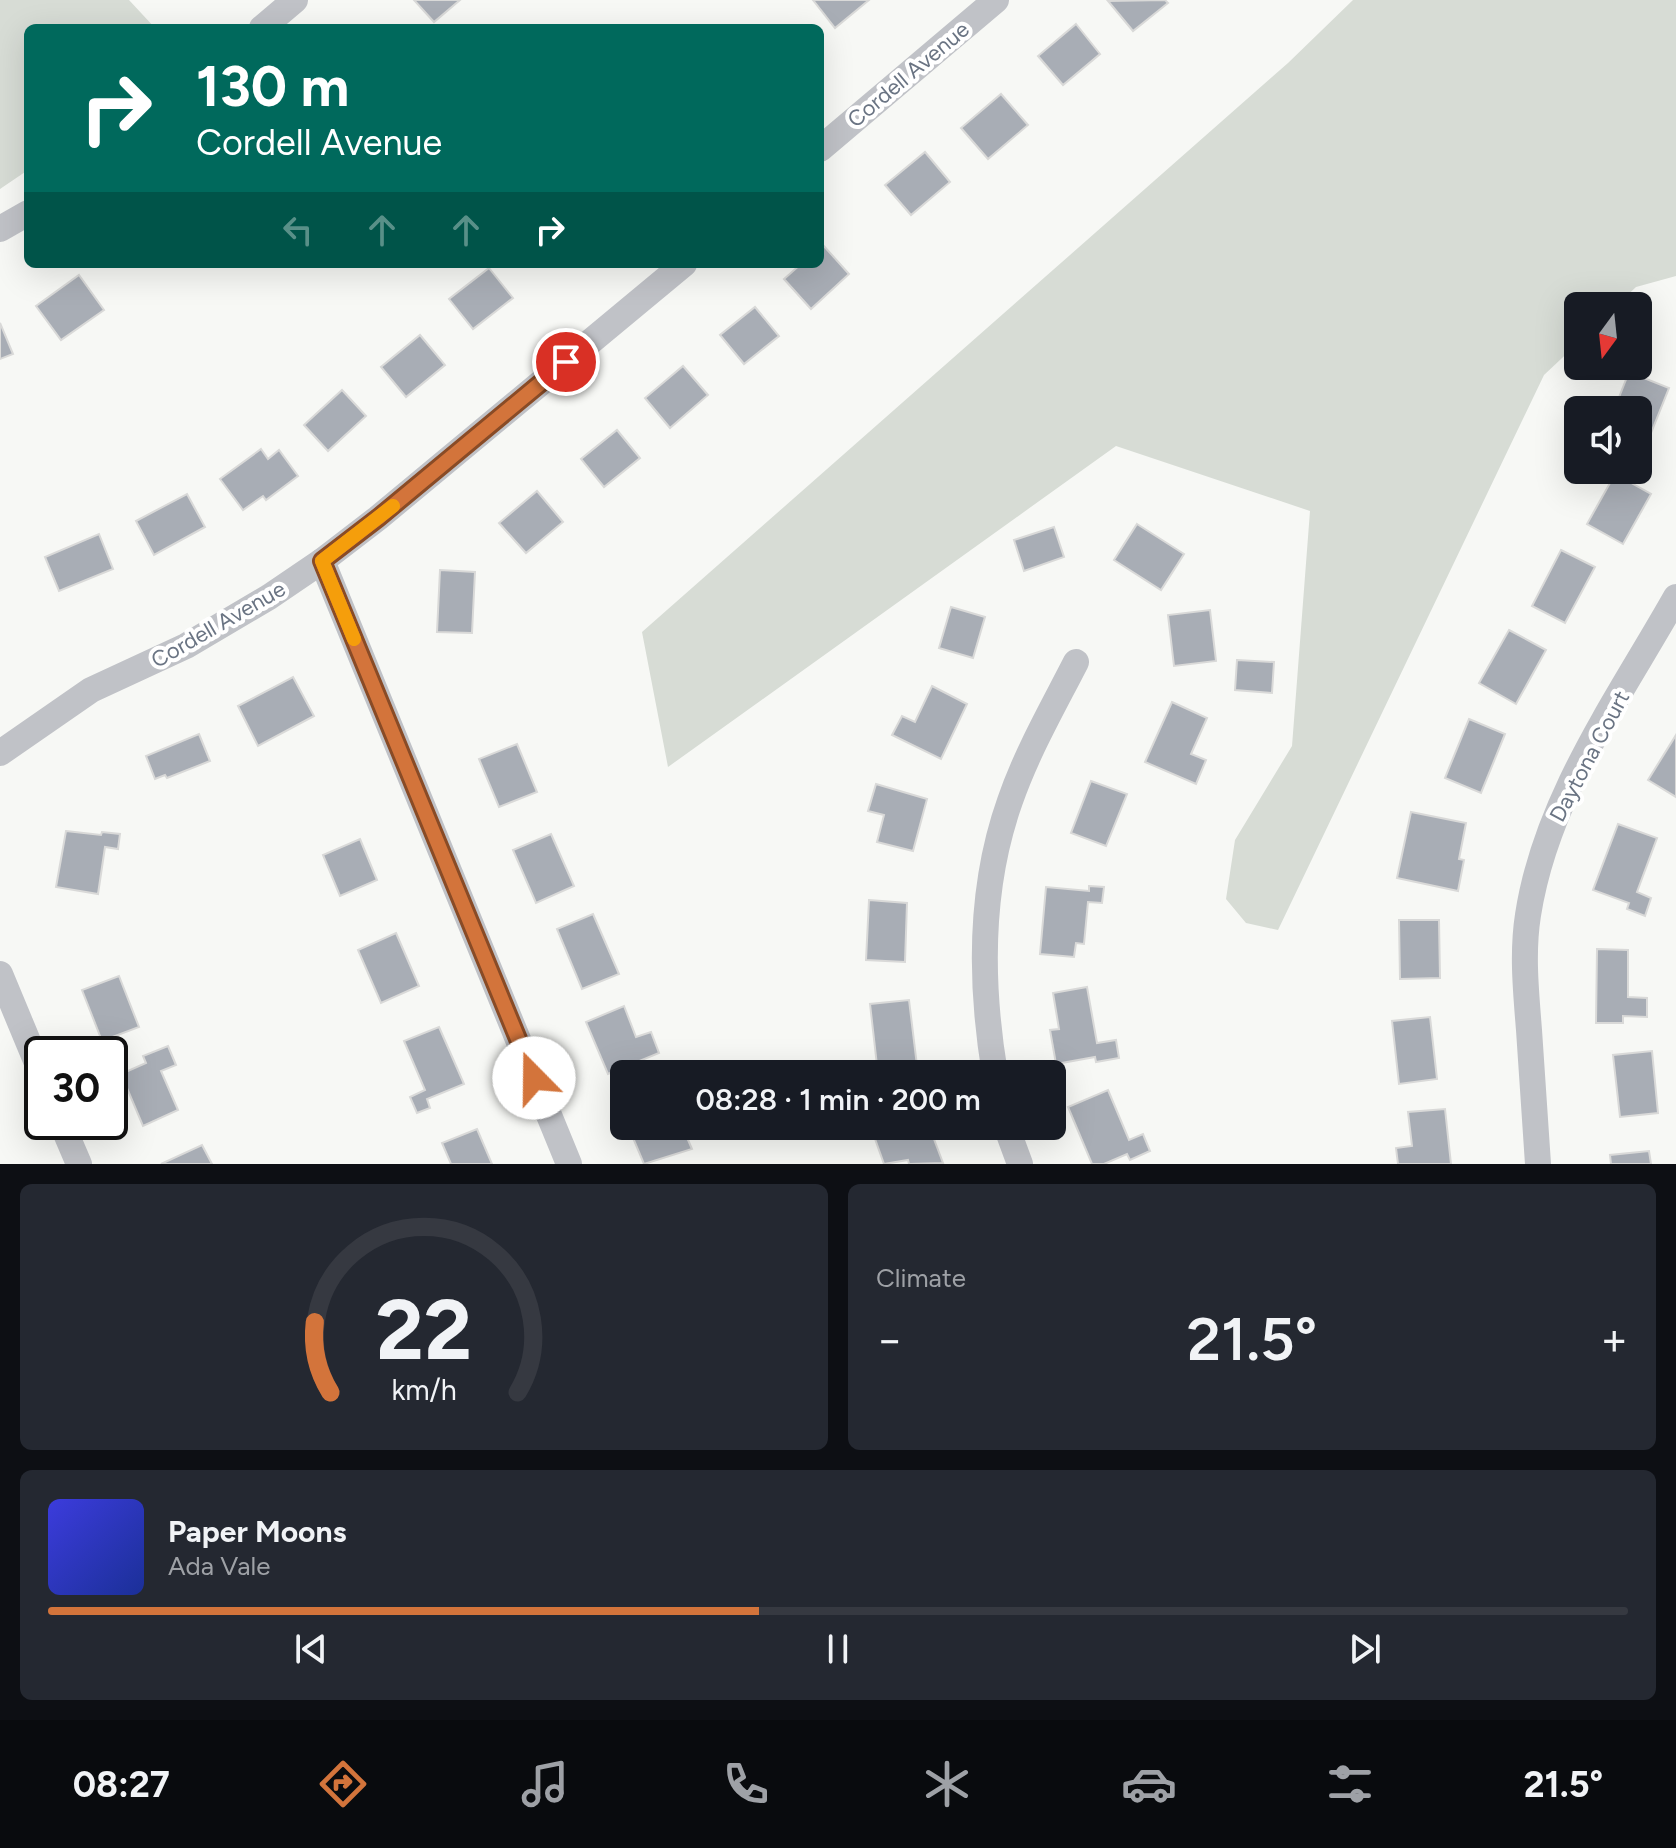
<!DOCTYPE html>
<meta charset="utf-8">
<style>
:root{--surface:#171b24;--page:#242831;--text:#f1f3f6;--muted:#9ea1a6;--line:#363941;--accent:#d3743b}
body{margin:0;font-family:Figtree,sans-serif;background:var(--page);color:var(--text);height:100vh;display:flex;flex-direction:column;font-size:30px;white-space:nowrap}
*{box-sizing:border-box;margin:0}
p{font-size:26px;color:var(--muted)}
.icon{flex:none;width:44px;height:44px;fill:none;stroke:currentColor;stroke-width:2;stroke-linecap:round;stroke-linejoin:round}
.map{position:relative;height:1164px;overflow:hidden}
.details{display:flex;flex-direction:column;gap:20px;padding:20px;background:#0d0f14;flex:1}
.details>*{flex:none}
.top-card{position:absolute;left:24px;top:24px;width:800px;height:244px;border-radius:12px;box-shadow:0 8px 32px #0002;background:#00695c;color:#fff;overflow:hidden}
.needle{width:52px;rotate:195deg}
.fabs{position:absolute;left:1564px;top:292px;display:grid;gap:16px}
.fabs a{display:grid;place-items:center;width:88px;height:88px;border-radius:12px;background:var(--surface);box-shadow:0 8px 32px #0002;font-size:40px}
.speed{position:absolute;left:24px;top:1036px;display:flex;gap:16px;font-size:40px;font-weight:700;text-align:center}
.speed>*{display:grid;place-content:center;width:104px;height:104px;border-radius:50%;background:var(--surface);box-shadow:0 8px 32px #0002;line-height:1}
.speed .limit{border:4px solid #111;border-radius:12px;background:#fff;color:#111}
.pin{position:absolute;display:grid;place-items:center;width:68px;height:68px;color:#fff;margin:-34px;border:4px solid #fff;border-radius:50%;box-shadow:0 2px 8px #0007}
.me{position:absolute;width:88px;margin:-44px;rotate:338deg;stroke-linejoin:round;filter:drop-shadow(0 0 6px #0008)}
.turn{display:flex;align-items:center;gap:28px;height:168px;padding:0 40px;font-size:36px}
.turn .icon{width:104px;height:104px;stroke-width:2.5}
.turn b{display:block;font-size:56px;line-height:68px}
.lanes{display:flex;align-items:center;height:76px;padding:0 40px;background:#0003;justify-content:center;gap:40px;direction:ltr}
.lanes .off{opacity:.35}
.big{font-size:60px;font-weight:600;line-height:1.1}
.details .tile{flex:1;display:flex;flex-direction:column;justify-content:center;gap:12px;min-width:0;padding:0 28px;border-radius:12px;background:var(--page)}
.details .dial{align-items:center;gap:0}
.dial svg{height:208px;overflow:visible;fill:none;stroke:var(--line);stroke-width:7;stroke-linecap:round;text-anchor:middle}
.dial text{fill:var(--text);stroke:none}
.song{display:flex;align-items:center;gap:24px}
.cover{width:96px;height:96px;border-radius:12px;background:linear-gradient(135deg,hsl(240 70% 55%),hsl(230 70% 35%))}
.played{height:8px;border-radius:4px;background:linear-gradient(90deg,var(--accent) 45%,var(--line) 45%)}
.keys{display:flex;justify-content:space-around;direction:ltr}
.heat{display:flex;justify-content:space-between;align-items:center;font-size:44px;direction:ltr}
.details .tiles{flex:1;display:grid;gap:20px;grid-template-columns:1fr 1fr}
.tile:last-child{grid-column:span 2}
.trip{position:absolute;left:610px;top:1060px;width:456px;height:80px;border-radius:12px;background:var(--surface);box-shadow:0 8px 32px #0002;font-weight:600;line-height:80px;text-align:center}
.dock{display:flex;height:128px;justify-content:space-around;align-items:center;background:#090b0e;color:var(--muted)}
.dock .icon{width:56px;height:56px}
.dock .active{color:var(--accent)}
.dock b{font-size:36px;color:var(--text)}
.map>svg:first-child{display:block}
</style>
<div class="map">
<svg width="1676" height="1164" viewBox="0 0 1676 1164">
<rect width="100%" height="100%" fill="#f7f8f5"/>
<g fill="#d7dcd5">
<polygon points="0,0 129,0 155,28 28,28 28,170 0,189"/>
<polygon points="1353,0 1676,0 1676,276 1636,287 1616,306 1578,306 1578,343 1544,375 1278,930 1246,923 1226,899 1235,840 1292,746 1310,511 1116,446 668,767 642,632 1288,63"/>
</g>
<g fill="#a8adb5" stroke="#d9d9d8" stroke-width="2">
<polygon points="414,0 460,0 434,22"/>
<polygon points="813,0 869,0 835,28"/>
<polygon points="1165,0 1168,3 1133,31 1108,1"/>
<polygon points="1076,24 1100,54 1063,85 1038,56"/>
<polygon points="1001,94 1028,125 988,159 961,128"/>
<polygon points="925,152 950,182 911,215 885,185"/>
<polygon points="822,244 849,274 811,309 784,279 801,264 820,264"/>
<polygon points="489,268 513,298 473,329 449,299"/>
<polygon points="79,275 104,310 61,340 36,306"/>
<polygon points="755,307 779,336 744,364 720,335"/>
<polygon points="0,323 13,354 0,359"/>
<polygon points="420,335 445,365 406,397 381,367"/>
<polygon points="683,366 708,395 670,428 645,398"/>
<polygon points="1629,372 1669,388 1645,448 1638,445 1638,410 1614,410"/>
<polygon points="342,390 366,416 328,451 304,425"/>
<polygon points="617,430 640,458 604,487 581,459"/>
<polygon points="261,449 268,459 279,450 298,476 266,500 263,496 243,510 220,479"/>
<polygon points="1615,474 1651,494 1623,544 1587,524"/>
<polygon points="537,491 563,522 526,553 499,523"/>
<polygon points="187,494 205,527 154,555 136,521"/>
<polygon points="1137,524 1184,554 1161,590 1114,560"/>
<polygon points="1054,527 1064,557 1024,571 1014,540"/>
<polygon points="99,534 113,569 59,591 45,557"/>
<polygon points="1561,550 1595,567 1565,623 1532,606"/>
<polygon points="440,570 475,572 472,633 437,632"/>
<polygon points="951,607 985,617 973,658 939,648"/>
<polygon points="1210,610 1216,661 1174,666 1168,615"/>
<polygon points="1509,630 1546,650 1516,704 1479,683"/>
<polygon points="1237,660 1274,662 1272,693 1235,690"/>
<polygon points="293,677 314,716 258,746 238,706"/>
<polygon points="932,686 967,704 941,759 892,735 902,716 915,722"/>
<polygon points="1172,702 1207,718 1191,754 1206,760 1196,784 1145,762"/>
<polygon points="1469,719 1505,734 1481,793 1445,778"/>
<polygon points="199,734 210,761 167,778 165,775 155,779 146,756"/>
<polygon points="1676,735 1676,797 1648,780"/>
<polygon points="517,744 537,792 499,807 479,759"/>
<polygon points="1091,781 1127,794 1106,846 1071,833"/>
<polygon points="876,784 927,799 913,851 877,842 884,815 868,811"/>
<polygon points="1411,812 1466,823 1459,859 1464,860 1458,891 1397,878"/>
<polygon points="1618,824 1657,838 1637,892 1651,898 1645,916 1627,909 1629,903 1593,890"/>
<polygon points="66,831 101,835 102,832 120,834 118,849 105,847 98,894 56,887"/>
<polygon points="551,834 574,886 536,903 513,850"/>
<polygon points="360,839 377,880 340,896 323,855"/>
<polygon points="1089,886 1104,887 1102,903 1088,902 1084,944 1076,943 1074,957 1040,954 1046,887 1089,891"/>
<polygon points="869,900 907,903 905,962 866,960"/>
<polygon points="593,914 619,974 582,989 557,929"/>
<polygon points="1399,920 1439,920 1440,978 1400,979"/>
<polygon points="396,933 419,986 381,1003 358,950"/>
<polygon points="1597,949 1628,950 1628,997 1647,998 1647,1017 1623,1016 1623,1023 1596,1023"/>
<polygon points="119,976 139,1027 102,1041 82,990"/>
<polygon points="1087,987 1097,1043 1116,1040 1119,1058 1096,1062 1095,1057 1056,1064 1050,1030 1059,1029 1053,993"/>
<polygon points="909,1000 918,1074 878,1074 870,1004"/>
<polygon points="624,1006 636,1037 651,1032 659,1053 608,1074 586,1022"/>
<polygon points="1430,1017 1437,1079 1399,1084 1392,1021"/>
<polygon points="439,1027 464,1084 427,1099 430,1108 417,1113 410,1097 425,1090 404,1041"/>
<polygon points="168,1046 176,1065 161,1071 178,1110 143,1126 121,1074 146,1063 143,1056"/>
<polygon points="1652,1051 1658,1113 1620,1117 1613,1055"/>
<polygon points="1108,1090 1129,1140 1143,1134 1150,1151 1130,1160 1127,1154 1104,1164 1092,1164 1068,1107"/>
<polygon points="1445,1109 1451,1164 1398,1164 1396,1148 1412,1146 1408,1112"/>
<polygon points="628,1126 682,1126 692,1149 644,1164"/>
<polygon points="900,1126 929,1126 943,1163 909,1164 908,1160 884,1164 874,1136"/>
<polygon points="477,1129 492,1164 451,1164 442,1143"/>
<polygon points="202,1145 212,1164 161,1164"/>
<polygon points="1649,1151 1651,1164 1611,1164 1610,1155"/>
</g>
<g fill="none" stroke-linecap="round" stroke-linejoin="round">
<g stroke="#c0c2c7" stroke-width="26">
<polyline points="262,28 295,0"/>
<polyline points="820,149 996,0"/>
<polyline points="0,229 28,213"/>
<polyline points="322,561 569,1164"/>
<polyline points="0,753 91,690 186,646 269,597 322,561 378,518 684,264"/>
<polyline points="0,974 42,1075"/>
<path d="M995 1074C980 984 979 888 1010 801 1027 752 1053 707 1076 662"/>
<polyline points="61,1122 79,1164"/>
<polyline points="1006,1126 1020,1164"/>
<path d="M1538 1164C1535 1119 1532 1075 1529 1030 1526 992 1522 953 1528 915 1546 798 1619 698 1676 597"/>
</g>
</g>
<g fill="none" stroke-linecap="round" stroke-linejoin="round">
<g stroke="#894b26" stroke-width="20">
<polyline id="route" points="534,1078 322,561 378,518 566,362"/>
</g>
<use href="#route" stroke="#d3743b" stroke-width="14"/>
<polyline stroke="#f59e0b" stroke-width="14" points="354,639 322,561 393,506"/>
</g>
<g text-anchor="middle" stroke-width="8" stroke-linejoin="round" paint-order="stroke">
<g font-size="22" fill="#6a7483" stroke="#fff">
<text transform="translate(908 74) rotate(-40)" y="8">Cordell Avenue</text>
<text transform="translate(218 624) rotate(-30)" y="8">Cordell Avenue</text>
<text transform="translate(1589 756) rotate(-62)" y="8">Daytona Court</text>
</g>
</g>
</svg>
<div class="fabs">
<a><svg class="needle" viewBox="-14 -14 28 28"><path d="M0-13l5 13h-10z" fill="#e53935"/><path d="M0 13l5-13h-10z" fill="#9ea1a6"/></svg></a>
<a><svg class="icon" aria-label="sound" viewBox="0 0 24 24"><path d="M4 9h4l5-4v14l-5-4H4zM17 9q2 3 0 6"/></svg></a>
</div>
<div class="speed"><div class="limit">30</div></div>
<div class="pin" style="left:566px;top:362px;background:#d93025"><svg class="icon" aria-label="arrive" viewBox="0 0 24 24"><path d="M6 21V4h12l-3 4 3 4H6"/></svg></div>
<svg class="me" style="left:534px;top:1078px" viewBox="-20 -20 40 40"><circle r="19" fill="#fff"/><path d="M0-13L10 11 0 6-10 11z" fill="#d3743b"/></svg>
<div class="trip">08:28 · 1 min · 200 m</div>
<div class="top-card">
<div class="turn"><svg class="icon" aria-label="right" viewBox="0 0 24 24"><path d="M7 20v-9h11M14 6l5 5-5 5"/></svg><div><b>130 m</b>Cordell Avenue</div></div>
<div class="lanes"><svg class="icon off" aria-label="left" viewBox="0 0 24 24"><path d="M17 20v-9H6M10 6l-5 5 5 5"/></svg><svg class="icon off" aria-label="ahead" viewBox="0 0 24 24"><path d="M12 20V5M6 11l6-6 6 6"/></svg><svg class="icon off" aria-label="ahead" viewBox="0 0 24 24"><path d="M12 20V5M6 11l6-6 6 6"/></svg><svg class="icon" aria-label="right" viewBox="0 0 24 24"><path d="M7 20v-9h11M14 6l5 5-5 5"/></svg></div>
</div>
</div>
<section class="details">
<div class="tiles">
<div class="tile dial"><svg viewBox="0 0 100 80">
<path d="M14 69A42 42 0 1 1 86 69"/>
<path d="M14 69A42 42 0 0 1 8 42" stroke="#d3743b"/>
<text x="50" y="56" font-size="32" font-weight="700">22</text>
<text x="50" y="72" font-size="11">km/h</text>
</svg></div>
<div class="tile"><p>Climate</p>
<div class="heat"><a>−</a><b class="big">21.5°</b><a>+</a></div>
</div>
<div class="tile">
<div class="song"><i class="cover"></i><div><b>Paper Moons</b><p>Ada Vale</p></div></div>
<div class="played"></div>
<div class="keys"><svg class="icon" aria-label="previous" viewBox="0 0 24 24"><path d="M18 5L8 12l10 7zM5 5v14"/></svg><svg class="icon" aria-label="pause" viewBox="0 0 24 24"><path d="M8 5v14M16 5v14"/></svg><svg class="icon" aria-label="next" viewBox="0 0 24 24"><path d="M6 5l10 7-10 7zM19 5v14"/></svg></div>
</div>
</div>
</section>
<nav class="dock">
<b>08:27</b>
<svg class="icon active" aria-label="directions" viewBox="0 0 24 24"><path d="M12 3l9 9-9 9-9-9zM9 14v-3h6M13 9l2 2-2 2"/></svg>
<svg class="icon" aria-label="music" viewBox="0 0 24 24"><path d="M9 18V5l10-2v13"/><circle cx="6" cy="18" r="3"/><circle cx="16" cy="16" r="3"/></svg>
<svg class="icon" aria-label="phone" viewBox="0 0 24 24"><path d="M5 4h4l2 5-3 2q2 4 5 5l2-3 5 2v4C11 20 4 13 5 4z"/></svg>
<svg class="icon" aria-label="climate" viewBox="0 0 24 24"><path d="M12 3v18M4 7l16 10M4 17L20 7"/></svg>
<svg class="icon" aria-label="car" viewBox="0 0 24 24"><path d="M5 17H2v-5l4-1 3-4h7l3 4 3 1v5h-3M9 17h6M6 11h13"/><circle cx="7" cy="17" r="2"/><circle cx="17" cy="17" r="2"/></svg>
<svg class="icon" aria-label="filters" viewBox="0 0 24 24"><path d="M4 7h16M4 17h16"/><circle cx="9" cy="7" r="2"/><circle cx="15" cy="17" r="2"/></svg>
<b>21.5°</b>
</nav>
